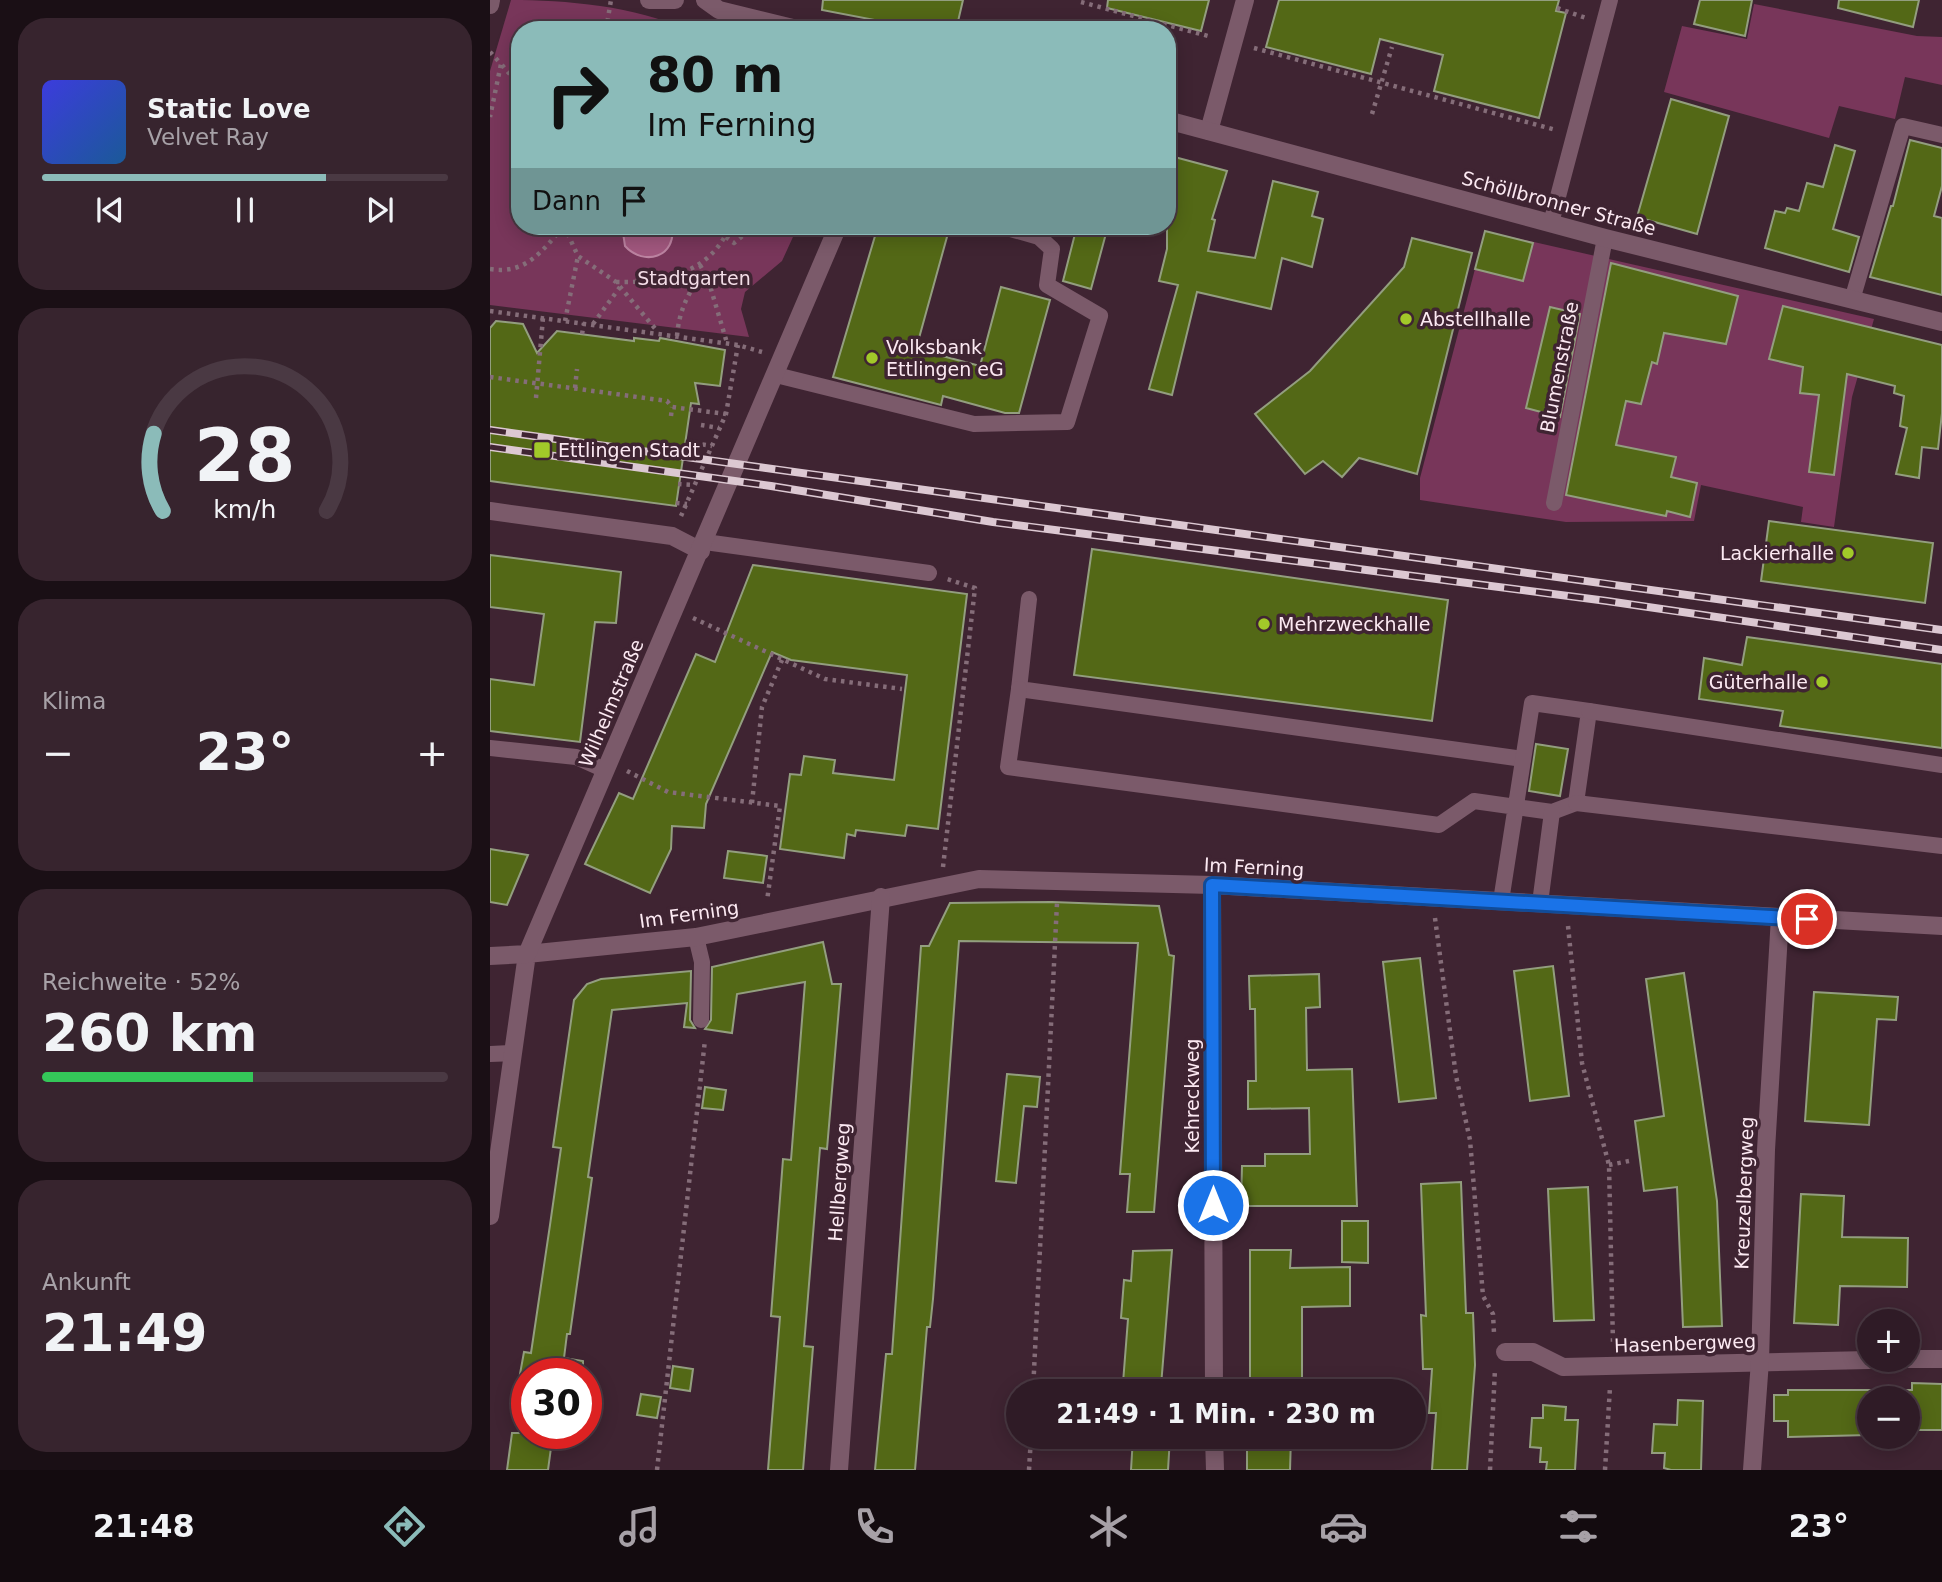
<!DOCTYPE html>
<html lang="de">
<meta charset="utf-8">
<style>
:root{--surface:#2f1b26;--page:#37242e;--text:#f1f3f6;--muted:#a7a1a7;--line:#4a3943;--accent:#8bbbb9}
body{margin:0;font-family:"DejaVu Sans",sans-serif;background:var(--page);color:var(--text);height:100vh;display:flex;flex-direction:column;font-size:26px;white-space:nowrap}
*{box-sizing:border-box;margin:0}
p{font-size:23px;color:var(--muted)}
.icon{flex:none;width:38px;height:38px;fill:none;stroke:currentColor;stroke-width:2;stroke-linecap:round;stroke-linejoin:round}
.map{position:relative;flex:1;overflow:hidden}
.panel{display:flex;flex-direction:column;gap:18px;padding:18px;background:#1a0f15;width:490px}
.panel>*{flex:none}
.top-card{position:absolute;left:21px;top:21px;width:665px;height:214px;border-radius:28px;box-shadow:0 4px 18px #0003,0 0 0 2px var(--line);background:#8bbbb9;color:#111;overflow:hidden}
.controls{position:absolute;left:1367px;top:1309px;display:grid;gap:14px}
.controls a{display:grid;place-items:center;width:63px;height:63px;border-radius:50%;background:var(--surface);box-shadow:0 4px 18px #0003,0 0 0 2px var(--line);font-size:35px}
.speed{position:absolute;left:21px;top:1358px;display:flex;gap:14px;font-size:35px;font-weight:700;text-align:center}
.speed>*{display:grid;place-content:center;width:91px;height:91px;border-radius:50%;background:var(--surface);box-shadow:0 4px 18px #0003,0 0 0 2px var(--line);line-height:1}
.speed .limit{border:10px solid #d22;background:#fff;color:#111}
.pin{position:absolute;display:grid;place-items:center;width:60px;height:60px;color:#fff;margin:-30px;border:4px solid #fff;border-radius:50%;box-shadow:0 2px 7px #0007}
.me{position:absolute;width:77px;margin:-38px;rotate:0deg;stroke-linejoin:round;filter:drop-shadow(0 0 5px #0008)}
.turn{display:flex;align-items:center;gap:24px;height:147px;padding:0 21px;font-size:32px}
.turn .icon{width:91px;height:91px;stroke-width:2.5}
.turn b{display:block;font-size:49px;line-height:60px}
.then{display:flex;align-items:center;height:66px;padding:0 21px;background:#0003;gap:14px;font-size:26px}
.big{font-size:52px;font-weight:700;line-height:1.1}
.panel .tile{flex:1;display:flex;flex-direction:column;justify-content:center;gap:10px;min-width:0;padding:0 24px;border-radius:28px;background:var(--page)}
.panel .dial{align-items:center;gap:0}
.dial svg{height:182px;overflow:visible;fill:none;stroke:var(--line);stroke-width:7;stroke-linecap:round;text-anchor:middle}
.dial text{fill:var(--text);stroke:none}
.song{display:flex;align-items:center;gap:21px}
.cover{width:84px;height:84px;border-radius:10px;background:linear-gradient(135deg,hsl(240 70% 55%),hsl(210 70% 35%))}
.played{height:7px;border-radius:4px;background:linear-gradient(90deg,var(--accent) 70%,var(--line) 70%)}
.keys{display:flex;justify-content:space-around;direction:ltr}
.heat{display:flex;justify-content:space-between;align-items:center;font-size:38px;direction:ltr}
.charge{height:10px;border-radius:5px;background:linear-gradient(90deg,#34c759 52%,var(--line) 0)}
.trip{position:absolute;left:516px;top:1379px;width:420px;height:70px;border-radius:35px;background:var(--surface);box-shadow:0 4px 18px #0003,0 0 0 2px var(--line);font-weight:700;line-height:70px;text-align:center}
.dock{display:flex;height:112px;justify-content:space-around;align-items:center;background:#130b0f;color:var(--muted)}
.dock .icon{width:49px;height:49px}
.dock .active{color:var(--accent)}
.dock b{font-size:32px;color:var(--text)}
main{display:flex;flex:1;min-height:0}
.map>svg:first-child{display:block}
</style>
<main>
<section class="panel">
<div class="tile">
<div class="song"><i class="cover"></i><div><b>Static Love</b><p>Velvet Ray</p></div></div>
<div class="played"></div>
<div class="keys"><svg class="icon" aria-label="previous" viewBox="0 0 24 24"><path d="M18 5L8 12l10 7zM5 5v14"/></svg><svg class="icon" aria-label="pause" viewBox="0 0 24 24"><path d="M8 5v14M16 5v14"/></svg><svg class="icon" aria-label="next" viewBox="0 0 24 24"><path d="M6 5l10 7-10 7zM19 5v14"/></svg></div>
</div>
<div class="tile dial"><svg viewBox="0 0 100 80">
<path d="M14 69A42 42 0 1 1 86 69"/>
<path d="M14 69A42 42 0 0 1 10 35" stroke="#8bbbb9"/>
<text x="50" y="56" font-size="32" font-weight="700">28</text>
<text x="50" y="72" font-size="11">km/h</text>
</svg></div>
<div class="tile"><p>Klima</p>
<div class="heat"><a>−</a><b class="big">23°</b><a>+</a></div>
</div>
<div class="tile"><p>Reichweite · 52%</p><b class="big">260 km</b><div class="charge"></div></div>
<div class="tile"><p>Ankunft</p><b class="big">21:49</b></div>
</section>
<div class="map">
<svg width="1452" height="1470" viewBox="0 0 1452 1470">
<rect width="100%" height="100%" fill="#3f2432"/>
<g fill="#78365a">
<path d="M21 0C74 0 148 6 195 30H30V226H308L292 261 255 292 251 309 259 337 0 305V71Z"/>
<polygon points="1264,4 1427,36 1452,37 1452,85 1415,77 1405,119 1349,106 1339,138 1174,92 1192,26 1257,39"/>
<polygon points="995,231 1384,319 1362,397 1344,527 1311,522 1313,507 1211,485 1204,521 1076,522 930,500 930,478"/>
</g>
<path fill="#a1577e" stroke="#bc83a1" stroke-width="2" d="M132 226H182C187 257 154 267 135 246Z"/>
<g fill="#536816" stroke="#939e7f" stroke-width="2">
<polygon points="333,0 473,0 466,30 437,30 332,10"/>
<polygon points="618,0 719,0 711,31 617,8"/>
<polygon points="789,0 1069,0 1066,11 1076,13 1049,118 944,91 953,55 890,39 881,74 776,47"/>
<polygon points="1210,0 1262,0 1255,36 1204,24"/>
<polygon points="1349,0 1429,0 1423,27 1348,8"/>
<polygon points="1181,99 1239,116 1207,234 1147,217"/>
<polygon points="1420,140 1452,148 1452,186 1444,216 1452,218 1452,295 1380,277 1401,206 1403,206"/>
<polygon points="1345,145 1365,151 1343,229 1369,237 1359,272 1275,248 1285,211 1295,213 1297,208 1309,211 1317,183 1333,187"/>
<polygon points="677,155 737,171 722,219 725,220 718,251 765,258 783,181 828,192 822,216 833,219 822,267 792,258 781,309 707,292 682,395 659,389 688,285 669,281 677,249"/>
<polygon points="388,226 460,226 426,349 490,366 511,287 560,300 529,413 515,413 453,396 451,405 343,377"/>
<polygon points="587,226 618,226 601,289 573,281"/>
<polygon points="995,231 1043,243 1033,281 985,269"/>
<polygon points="922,238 982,253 927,474 869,458 852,477 833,461 815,474 765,414 820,371 914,267"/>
<polygon points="1121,263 1248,296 1236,344 1174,333 1167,364 1162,362 1151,404 1136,401 1126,445 1186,457 1181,477 1207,483 1200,517 1177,511 1176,516 1076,495"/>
<polygon points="1293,306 1452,345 1452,413 1448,449 1432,447 1429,478 1406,474 1417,428 1410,426 1414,396 1404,393 1405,386 1357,374 1344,475 1319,472 1329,395 1310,393 1313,367 1279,359"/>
<polygon points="1060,307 1090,314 1070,417 1036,408"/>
<polygon points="6,321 33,324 47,353 67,331 144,341 144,338 169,341 170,338 235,350 230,386 205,383 209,404 201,403 186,506 0,481 0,328"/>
<polygon points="1279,521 1443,543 1435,603 1271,581"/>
<polygon points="602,549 958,600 942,721 584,675"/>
<polygon points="0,555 131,572 126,623 105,622 90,742 0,731 0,679 44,685 54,614 0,607"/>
<polygon points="263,565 477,594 448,829 417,825 415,836 366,830 365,836 357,834 354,858 290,849 300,774 311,775 314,756 345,760 343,773 404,780 417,675 301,660 282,652 216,804 214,828 182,826 181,849 160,893 95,864 129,793 143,799 206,654 225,662"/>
<polygon points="1257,637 1452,664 1452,748 1290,726 1293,711 1209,699 1214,658 1252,665"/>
<polygon points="1046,744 1078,749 1070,796 1039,791"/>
<polygon points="0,849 38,855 17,905 0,902"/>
<polygon points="238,851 277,856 273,883 234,878"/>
<polygon points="562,902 669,906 679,955 684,956 664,1212 637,1212 640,1174 630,1174 648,943 469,941 443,1299 440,1327 437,1327 425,1470 385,1470 396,1354 402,1354 431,946 439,946 460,903"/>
<polygon points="333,942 342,984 351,984 337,1149 330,1148 314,1346 323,1347 313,1470 278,1470 290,1317 281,1316 293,1159 301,1160 315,982 247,994 242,1033 215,1029 221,1020 222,967"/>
<polygon points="930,958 946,1098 909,1102 893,962"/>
<polygon points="1063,966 1079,1096 1040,1101 1024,971"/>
<polygon points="201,971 200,1020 205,1028 194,1027 197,1003 122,1010 98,1177 102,1178 80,1334 77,1334 74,1358 93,1361 93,1374 30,1374 34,1352 41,1353 60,1225 71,1148 63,1147 84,1000 97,984 111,979"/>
<polygon points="1194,973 1227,1201 1232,1326 1193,1327 1187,1187 1154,1191 1145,1121 1174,1116 1156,979"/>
<polygon points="829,974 830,1007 816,1008 817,1070 862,1069 867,1206 751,1206 752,1166 775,1166 775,1154 820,1154 819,1108 758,1109 758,1081 766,1081 765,1009 760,1009 759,976"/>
<polygon points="1324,992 1408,997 1406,1020 1387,1019 1379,1125 1315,1121"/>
<polygon points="517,1074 550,1077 547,1107 534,1106 526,1183 506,1181"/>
<polygon points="215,1087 236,1090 233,1110 212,1108"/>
<polygon points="971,1182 976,1313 983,1313 985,1365 977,1470 942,1470 946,1413 939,1413 942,1369 933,1369 931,1315 936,1316 931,1184"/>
<polygon points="1098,1187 1104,1320 1064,1321 1058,1189"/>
<polygon points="1311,1194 1354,1196 1352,1237 1418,1238 1417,1287 1350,1286 1348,1325 1304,1323"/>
<polygon points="852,1221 878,1221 878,1263 852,1262"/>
<polygon points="682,1250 671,1386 668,1391 644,1391 644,1383 633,1383 638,1319 631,1318 634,1280 641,1281 643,1251"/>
<polygon points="760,1250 801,1250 800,1268 860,1267 860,1306 812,1307 812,1391 760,1391"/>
<polygon points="183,1366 203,1369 200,1391 180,1388"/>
<polygon points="1422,1383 1452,1384 1452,1430 1422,1430 1422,1435 1418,1435 1418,1398 1379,1398 1379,1435 1298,1437 1298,1421 1284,1421 1284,1395 1298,1395 1298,1390 1422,1390"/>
<polygon points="151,1394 171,1397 167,1418 147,1415"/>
<polygon points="1188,1400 1213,1401 1211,1470 1181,1470 1174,1468 1175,1453 1162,1453 1164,1424 1187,1425"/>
<polygon points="1053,1405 1076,1407 1075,1420 1088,1420 1085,1470 1056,1470 1057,1462 1050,1462 1051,1448 1040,1447 1042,1418 1053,1418"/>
<polygon points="22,1433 63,1433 58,1470 17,1470"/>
<polygon points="643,1437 680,1437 678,1470 641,1470"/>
<polygon points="757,1437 801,1437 800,1470 757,1470"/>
</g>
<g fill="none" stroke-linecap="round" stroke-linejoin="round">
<g stroke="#856d79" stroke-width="4.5" stroke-dasharray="3.5 5" stroke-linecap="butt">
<polyline points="591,2 722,37"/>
<polyline points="1067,8 1096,18"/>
<polyline points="116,30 121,0"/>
<polyline points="764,48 1066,130"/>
<polyline points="0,52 11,64 0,117"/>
<polyline points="12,65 30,86"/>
<polyline points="882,114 902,47"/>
<polyline points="74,226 88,256 126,282 168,332"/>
<polyline points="236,237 244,243 255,234 258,226"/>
<polyline points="210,265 218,279 237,343"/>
<path d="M0 269C36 275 53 250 74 226"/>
<path d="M126 282C173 283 220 274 240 226"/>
<polyline points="0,311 248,345 272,352"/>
<polyline points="75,321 88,256"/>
<polyline points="103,324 130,287"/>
<polyline points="92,334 94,323"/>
<path d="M187 336C189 311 198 292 214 272"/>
<polyline points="0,377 177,401 182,407 236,414"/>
<polyline points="85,388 87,369"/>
<polyline points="46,398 53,318"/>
<polyline points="181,416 182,407"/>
<polyline points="211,425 229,428"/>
<polyline points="204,443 222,446"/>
<polyline points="188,484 204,485"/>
<polyline points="186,503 197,504"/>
<polyline points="191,516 236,414 248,345"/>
<polyline points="203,618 335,679 412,689"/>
<polyline points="137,771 178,792 290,806 277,901"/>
<polyline points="262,803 272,707 292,660"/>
<polyline points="453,867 485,588 457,579"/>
<polyline points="945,918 966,1076 980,1140 993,1296 1003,1314 1004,1333"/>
<polyline points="1078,926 1092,1063 1119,1165 1123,1344"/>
<polyline points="1119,1165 1139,1161"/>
<polyline points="543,1391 567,903"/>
<polyline points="167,1470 215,1040"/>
<polyline points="539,1470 541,1437"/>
<polyline points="1000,1470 1005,1369"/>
<polyline points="1115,1470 1120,1387"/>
</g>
<g stroke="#7b5a6a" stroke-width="16">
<polyline points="1061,223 1120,0"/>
<polyline points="1362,300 1413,126 1452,135"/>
<polyline points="286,375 484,424 577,422 610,316 557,285 562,249 549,237 510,226"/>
<polyline points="1064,503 1115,238"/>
<polyline points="215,542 439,573"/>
<polyline points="539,599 529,689 1033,759"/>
<polyline points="529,689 518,767 949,825 984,801 1062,812 1086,803 1099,711 1042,703 1011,901"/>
<polyline points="1099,711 1452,765"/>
<polyline points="0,748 86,757 115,770"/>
<polyline points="1086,803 1452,846"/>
<polyline points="1050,903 1062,812"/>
<polyline points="206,937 212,962 211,1020"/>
<polyline points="0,1054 23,1053"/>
</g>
<g stroke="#7b5a6a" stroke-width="18">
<polyline points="159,0 185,0"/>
<polyline points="215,0 229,10 311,30"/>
<polyline points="0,5 1,0"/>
<polyline points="719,131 755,0"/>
<polyline points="0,511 182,536 211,551"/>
<polyline points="722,885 724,1391"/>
<polyline points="0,1216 37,954 206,937 489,879 722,885 1452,926"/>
<polyline points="1015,1352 1043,1352 1073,1367 1379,1360"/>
<polyline points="1418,1359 1452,1359"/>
<polyline points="724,1437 725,1470"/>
<polyline points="349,1470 391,897"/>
<polyline points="1262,1470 1270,1361 1276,1150 1290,917"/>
</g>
<g stroke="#7b5a6a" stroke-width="18">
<polyline points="677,120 1115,238 1452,322"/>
<polyline points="0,956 37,954 348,226"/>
</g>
<g stroke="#dcc8d2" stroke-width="8">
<g id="rail">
<polyline points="0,430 1452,630"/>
<polyline points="0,447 281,486 503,522 1117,601 1452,650"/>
</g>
</g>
<use href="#rail" stroke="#3f2432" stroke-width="5" stroke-dasharray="16" stroke-linecap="butt"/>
</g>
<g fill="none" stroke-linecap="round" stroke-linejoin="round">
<g stroke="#114b97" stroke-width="18">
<polyline id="route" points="723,1205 722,885 1317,919"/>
</g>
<use href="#route" stroke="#1a73e8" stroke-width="12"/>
</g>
<g fill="#a2c929" stroke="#3f2432" stroke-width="2.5">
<circle cx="916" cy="319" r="7"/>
<circle cx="382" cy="358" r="7"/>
<rect x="43" y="441" width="18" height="18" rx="3.5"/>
<circle cx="1358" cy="553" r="7"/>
<circle cx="774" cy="624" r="7"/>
<circle cx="1332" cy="682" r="7"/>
</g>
<g text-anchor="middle" stroke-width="7" stroke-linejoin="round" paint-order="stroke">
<g font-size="19" fill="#fce9f2" stroke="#3f2432">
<text transform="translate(1069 203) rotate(15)" y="7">Schöllbronner Straße</text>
<text transform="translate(1069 367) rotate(-79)" y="7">Blumenstraße</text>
<text transform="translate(121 703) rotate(-67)" y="7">Wilhelmstraße</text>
<text transform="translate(764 867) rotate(3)" y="7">Im Ferning</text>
<text transform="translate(199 914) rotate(-8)" y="7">Im Ferning</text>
<text transform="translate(702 1096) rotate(-90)" y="7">Kehreckweg</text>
<text transform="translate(349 1182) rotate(-86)" y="7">Hellbergweg</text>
<text transform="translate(1254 1193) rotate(-88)" y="7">Kreuzelbergweg</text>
<text transform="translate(1195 1343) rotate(-2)" y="7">Hasenbergweg</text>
</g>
<g font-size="19" fill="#f3dde7" stroke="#3f2432">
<text x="204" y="285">Stadtgarten</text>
</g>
<g font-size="19" fill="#fce9f2" stroke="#3f2432" text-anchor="start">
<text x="930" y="326">Abstellhalle</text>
<text x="396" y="354">Volksbank<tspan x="396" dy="22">Ettlingen eG</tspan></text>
<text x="68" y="457">Ettlingen Stadt</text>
<text x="1344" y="560" text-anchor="end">Lackierhalle</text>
<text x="788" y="631">Mehrzweckhalle</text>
<text x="1318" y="689" text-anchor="end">Güterhalle</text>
</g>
</g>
</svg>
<div class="controls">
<a>+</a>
<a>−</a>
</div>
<div class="speed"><div class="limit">30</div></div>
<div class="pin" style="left:1317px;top:919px;background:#d93025"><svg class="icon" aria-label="arrive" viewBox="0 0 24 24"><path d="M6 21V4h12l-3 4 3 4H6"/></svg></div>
<svg class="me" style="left:723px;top:1205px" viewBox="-20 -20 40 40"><circle r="17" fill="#1a73e8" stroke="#fff" stroke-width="3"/><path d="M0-11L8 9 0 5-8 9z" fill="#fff"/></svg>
<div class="trip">21:49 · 1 Min. · 230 m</div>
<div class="top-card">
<div class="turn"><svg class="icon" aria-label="right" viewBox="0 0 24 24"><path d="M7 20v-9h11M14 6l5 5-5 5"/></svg><div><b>80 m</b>Im Ferning</div></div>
<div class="then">Dann<svg class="icon" aria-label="arrive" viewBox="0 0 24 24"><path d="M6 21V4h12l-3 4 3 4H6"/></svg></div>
</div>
</div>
</main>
<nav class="dock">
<b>21:48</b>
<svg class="icon active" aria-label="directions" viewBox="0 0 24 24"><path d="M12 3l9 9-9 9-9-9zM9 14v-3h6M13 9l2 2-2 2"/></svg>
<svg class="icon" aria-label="music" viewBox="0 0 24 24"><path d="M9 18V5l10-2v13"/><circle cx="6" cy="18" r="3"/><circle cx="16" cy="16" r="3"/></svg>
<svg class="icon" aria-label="phone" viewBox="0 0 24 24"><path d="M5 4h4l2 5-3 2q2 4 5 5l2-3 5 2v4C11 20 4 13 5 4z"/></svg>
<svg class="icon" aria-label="climate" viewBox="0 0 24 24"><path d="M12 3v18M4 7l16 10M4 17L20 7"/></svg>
<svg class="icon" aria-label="car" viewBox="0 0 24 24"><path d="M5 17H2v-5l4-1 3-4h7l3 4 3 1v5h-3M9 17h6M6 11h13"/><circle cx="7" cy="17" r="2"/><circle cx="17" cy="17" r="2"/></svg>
<svg class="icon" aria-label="filters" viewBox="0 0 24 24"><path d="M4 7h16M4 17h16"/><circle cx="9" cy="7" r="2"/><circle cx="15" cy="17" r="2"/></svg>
<b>23°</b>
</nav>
